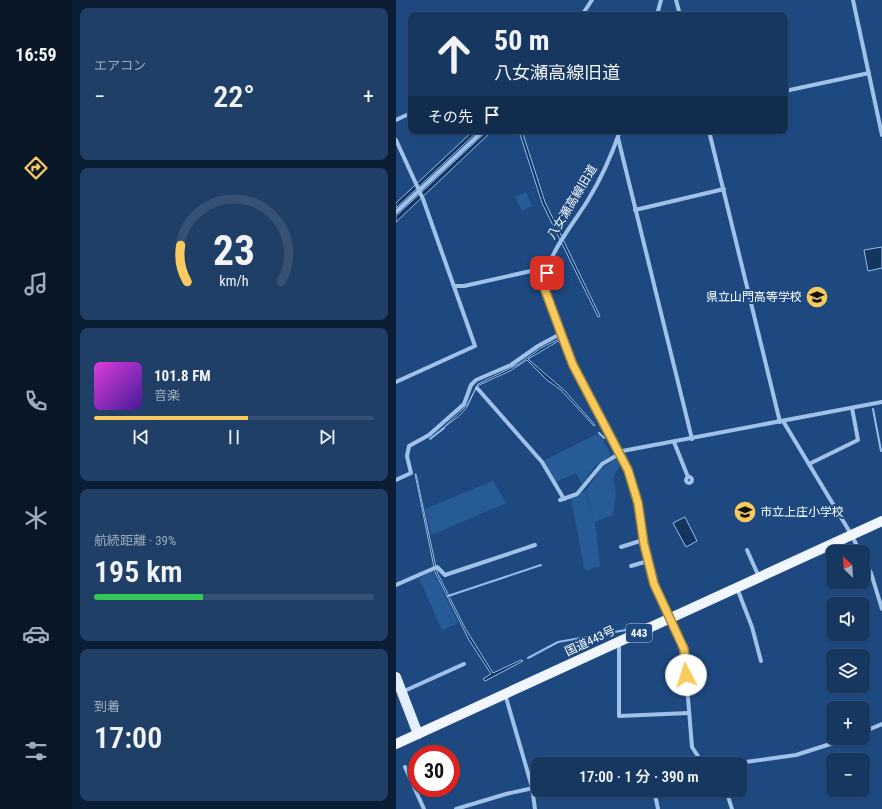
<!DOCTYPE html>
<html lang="ja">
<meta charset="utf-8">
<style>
:root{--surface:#163760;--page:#1f3f66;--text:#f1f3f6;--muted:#9eacbd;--line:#355175;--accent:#f9cb5e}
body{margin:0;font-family:"Roboto Condensed","Noto Sans JP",sans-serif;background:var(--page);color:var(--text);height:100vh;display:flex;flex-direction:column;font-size:15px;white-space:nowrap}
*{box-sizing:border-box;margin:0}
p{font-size:13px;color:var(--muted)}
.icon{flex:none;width:22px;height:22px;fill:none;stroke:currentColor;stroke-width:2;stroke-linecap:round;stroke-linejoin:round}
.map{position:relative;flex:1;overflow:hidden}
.side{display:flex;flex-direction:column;gap:8px;padding:8px;background:#0c1e35;width:324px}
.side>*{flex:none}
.top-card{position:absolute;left:12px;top:12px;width:380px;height:122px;border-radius:8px;box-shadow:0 1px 3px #0004,0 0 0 1px var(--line);background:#163760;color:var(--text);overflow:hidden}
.needle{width:26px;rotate:335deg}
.buttons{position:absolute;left:430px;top:545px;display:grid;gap:8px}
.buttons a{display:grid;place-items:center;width:44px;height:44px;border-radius:8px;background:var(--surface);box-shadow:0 1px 3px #0004,0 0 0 1px var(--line);font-size:20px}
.speed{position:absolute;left:12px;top:745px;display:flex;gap:8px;font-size:20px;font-weight:700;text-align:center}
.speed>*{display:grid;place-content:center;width:52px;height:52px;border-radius:50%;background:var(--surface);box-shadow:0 1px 3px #0004,0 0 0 1px var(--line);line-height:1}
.speed .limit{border:6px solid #d22;background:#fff;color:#111}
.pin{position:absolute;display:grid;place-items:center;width:34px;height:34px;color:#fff;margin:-17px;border-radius:8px;box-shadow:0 2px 6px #0006}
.me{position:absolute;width:44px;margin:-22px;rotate:355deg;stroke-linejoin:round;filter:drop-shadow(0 0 3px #0008)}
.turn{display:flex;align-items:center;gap:14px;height:84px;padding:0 20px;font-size:18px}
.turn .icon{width:52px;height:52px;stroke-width:2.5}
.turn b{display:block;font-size:28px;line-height:34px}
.then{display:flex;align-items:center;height:38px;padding:0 20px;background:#0003;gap:8px;font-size:15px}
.big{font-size:30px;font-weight:600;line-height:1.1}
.side .card{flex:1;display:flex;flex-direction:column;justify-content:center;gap:6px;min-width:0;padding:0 14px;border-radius:8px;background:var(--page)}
.side .dial{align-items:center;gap:0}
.dial svg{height:104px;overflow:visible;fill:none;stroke:var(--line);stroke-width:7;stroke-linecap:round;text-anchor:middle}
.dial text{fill:var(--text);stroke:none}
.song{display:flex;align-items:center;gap:12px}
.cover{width:48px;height:48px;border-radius:6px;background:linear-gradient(135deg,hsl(300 70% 55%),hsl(260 70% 35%))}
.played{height:4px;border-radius:2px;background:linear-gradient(90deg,var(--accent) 55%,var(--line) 55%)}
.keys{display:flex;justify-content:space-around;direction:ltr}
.heat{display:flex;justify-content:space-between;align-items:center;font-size:22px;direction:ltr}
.charge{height:6px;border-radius:3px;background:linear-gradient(90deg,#34c759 39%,var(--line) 0)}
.trip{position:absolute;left:135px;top:757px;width:216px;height:40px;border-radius:8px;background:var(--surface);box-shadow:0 1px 3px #0004,0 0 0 1px var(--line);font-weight:600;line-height:40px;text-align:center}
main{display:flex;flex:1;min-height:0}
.menu{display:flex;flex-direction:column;width:72px;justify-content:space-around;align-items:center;background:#091626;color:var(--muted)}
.menu .icon{width:28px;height:28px}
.menu .current{color:var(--accent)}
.menu b{font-size:18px;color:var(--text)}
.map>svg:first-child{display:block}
</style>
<main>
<nav class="menu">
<b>16:59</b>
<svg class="icon current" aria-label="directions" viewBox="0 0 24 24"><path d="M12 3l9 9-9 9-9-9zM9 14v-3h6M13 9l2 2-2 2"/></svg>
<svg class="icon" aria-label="music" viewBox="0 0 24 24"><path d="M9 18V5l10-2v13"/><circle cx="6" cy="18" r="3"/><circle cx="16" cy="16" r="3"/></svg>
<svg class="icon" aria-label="phone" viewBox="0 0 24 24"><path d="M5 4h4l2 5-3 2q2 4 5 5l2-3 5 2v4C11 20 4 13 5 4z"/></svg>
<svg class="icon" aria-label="climate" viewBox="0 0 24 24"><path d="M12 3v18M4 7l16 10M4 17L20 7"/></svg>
<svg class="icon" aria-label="car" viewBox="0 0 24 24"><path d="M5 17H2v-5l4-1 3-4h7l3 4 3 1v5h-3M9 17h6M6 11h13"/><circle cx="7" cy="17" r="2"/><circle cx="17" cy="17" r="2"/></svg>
<svg class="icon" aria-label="filters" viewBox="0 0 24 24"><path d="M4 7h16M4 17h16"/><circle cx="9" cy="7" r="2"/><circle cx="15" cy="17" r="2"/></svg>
</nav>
<section class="side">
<div class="card"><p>エアコン</p>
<div class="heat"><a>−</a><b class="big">22°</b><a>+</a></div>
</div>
<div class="card dial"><svg viewBox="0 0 100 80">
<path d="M14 69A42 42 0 1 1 86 69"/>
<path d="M14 69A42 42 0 0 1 9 41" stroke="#f9cb5e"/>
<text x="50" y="56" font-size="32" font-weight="700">23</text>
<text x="50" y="72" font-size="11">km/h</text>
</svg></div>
<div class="card">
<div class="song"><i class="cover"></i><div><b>101.8 FM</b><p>音楽</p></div></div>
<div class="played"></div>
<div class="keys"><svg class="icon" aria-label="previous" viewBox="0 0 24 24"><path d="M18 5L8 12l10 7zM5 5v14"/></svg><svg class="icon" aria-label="pause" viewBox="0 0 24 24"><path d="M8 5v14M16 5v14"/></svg><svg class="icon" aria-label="next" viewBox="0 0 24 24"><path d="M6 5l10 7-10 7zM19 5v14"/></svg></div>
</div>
<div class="card"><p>航続距離 · 39%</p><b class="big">195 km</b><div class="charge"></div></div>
<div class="card"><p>到着</p><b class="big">17:00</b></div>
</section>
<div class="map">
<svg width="486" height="809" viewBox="0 0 486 809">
<rect width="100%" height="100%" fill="#1d4980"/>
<g fill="#265b98">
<polygon points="130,192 136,206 126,211 119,197"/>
<polygon points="201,434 207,440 215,455 198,467 186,484 180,473 160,482 147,461"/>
<polygon points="220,459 224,466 217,477 220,494 217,515 199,522 190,491 204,470"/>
<polygon points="97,481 110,503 35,535 29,509"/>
<polygon points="189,491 199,522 204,566 189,571 175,499"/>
<polygon points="37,571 62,623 46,630 23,578"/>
</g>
<g fill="#13345e" stroke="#93bdeb">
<polygon points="77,131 82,131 0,208 0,203"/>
<polygon points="91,131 96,131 0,222 0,216"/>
<polygon points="123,131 126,131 149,202 204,316 202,317 146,203"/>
<polygon points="486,247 486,268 472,271 468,250"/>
<polygon points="163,339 164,340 132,359 169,391 199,425 198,426 165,390 151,380 131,360 114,371 81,386 71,407 64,415 46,429 71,405 82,384 123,364 145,348"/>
<polygon points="19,474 20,474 41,572 69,628 97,673 125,660 127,661 89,681 87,679 95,674 73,640 39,572"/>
<polygon points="289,517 301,541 290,547 277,523"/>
</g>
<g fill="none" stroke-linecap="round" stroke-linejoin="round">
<g stroke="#93bdeb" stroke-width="2">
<polyline points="477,409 485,451"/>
<polyline points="203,433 208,438"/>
<polyline points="34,439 48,428"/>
<polyline points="52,596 145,565"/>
<polyline points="132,658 162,642 230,630"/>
</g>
<g stroke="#a0c2e9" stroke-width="4">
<polyline points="280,0 284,15"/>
<polyline points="457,0 486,135"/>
<polyline points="183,15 188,12 196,0"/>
<polyline points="261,15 265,0"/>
<polyline points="389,91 473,73"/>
<polyline points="0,120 15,113"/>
<path d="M224 131C216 154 205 179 192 200 175 228 148 256 149 290L177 365 232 470 242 503 248 544 258 584 288 649 296 747 307 764"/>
<polyline points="313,131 384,422"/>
<polyline points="222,138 296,439"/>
<polyline points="0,140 27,199 79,346 0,382"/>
<polyline points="239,210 328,189"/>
<polyline points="0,212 87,131"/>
<polyline points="58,286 68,286 144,269 152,271"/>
<polyline points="81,388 146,462 168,499"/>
<polyline points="387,421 455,534"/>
<polyline points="278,442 292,477"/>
<polyline points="221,452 486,402"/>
<polyline points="413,464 462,440 456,408"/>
<circle cx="293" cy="480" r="3"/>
<polyline points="0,480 15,473 11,456 13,446 33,435 68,404 75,385 80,380 115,365 142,346 164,334"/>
<polyline points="164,500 181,494 206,464 223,454"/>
<polyline points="458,540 464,552"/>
<polyline points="225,547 247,540"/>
<polyline points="351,550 363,577"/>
<polyline points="467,558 475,573 486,609"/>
<polyline points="235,566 252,561"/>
<polyline points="0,585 41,567 49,575 139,545"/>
<polyline points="341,588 356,627 365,661"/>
<polyline points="223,643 223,716 293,713"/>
<polyline points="6,692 68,664"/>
<polyline points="109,694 136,787 139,809"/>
<polyline points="467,732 486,724"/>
<polyline points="335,764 400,755 453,738"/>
<polyline points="9,767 28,809"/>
<polyline points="258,790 262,809"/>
<polyline points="330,790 336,809"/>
<polyline points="60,809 110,794 142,787"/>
</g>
<polyline stroke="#e3eefe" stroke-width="10" points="0,677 22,734"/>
<polyline stroke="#f1f6fe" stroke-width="10" points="0,744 486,521"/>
</g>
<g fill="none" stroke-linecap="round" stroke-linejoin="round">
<g stroke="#a2843d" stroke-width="10">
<polyline id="route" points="151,273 149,290 169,344 177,365 232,470 242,503 248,544 258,584 288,649 290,675"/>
</g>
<use href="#route" stroke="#f9cb5e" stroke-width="7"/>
</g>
<defs>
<g id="school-disc" transform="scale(1.15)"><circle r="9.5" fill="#f9cb5e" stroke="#1d4980"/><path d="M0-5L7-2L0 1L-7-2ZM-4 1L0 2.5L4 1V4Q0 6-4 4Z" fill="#111"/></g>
</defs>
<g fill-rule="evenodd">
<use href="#school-disc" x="421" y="297"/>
<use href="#school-disc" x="349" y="512"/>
</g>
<g text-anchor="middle" stroke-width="4" stroke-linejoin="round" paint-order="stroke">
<rect fill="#1d4980" stroke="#bbc8d9" stroke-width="1" x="230" y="624" width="26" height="18" rx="3"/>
<g font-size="11" font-weight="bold" fill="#fff">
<text x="243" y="637">443</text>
</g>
<g font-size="12" fill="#fff" stroke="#1d4980">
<text transform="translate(176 202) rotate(-59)" y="4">八女瀬高線旧道</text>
<text transform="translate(194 641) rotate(-25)" y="4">国道443号</text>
</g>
<g font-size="12" fill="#fff" stroke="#1d4980" text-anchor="end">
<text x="406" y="301">県立山門高等学校</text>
<text x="364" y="516" text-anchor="start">市立上庄小学校</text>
</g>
</g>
</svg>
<div class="buttons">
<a><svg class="needle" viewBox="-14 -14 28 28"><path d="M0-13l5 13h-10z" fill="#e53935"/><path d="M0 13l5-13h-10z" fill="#9eacbd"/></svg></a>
<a><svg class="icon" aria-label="sound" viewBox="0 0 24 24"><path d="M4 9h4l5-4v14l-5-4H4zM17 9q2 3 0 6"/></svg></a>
<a><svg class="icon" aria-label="layers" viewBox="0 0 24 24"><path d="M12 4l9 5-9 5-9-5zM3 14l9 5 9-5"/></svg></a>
<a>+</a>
<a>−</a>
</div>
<div class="speed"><div class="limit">30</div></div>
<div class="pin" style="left:151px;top:273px;background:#d93025"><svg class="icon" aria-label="arrive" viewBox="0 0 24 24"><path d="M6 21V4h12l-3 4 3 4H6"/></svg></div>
<svg class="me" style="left:290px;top:675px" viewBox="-20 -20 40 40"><circle r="19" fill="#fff"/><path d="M0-13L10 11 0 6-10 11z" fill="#f9cb5e"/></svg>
<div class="trip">17:00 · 1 分 · 390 m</div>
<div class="top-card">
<div class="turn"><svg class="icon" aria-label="ahead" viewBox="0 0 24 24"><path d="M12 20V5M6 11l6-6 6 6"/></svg><div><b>50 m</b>八女瀬高線旧道</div></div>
<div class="then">その先<svg class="icon" aria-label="arrive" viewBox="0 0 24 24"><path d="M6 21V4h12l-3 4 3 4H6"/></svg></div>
</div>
</div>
</main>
